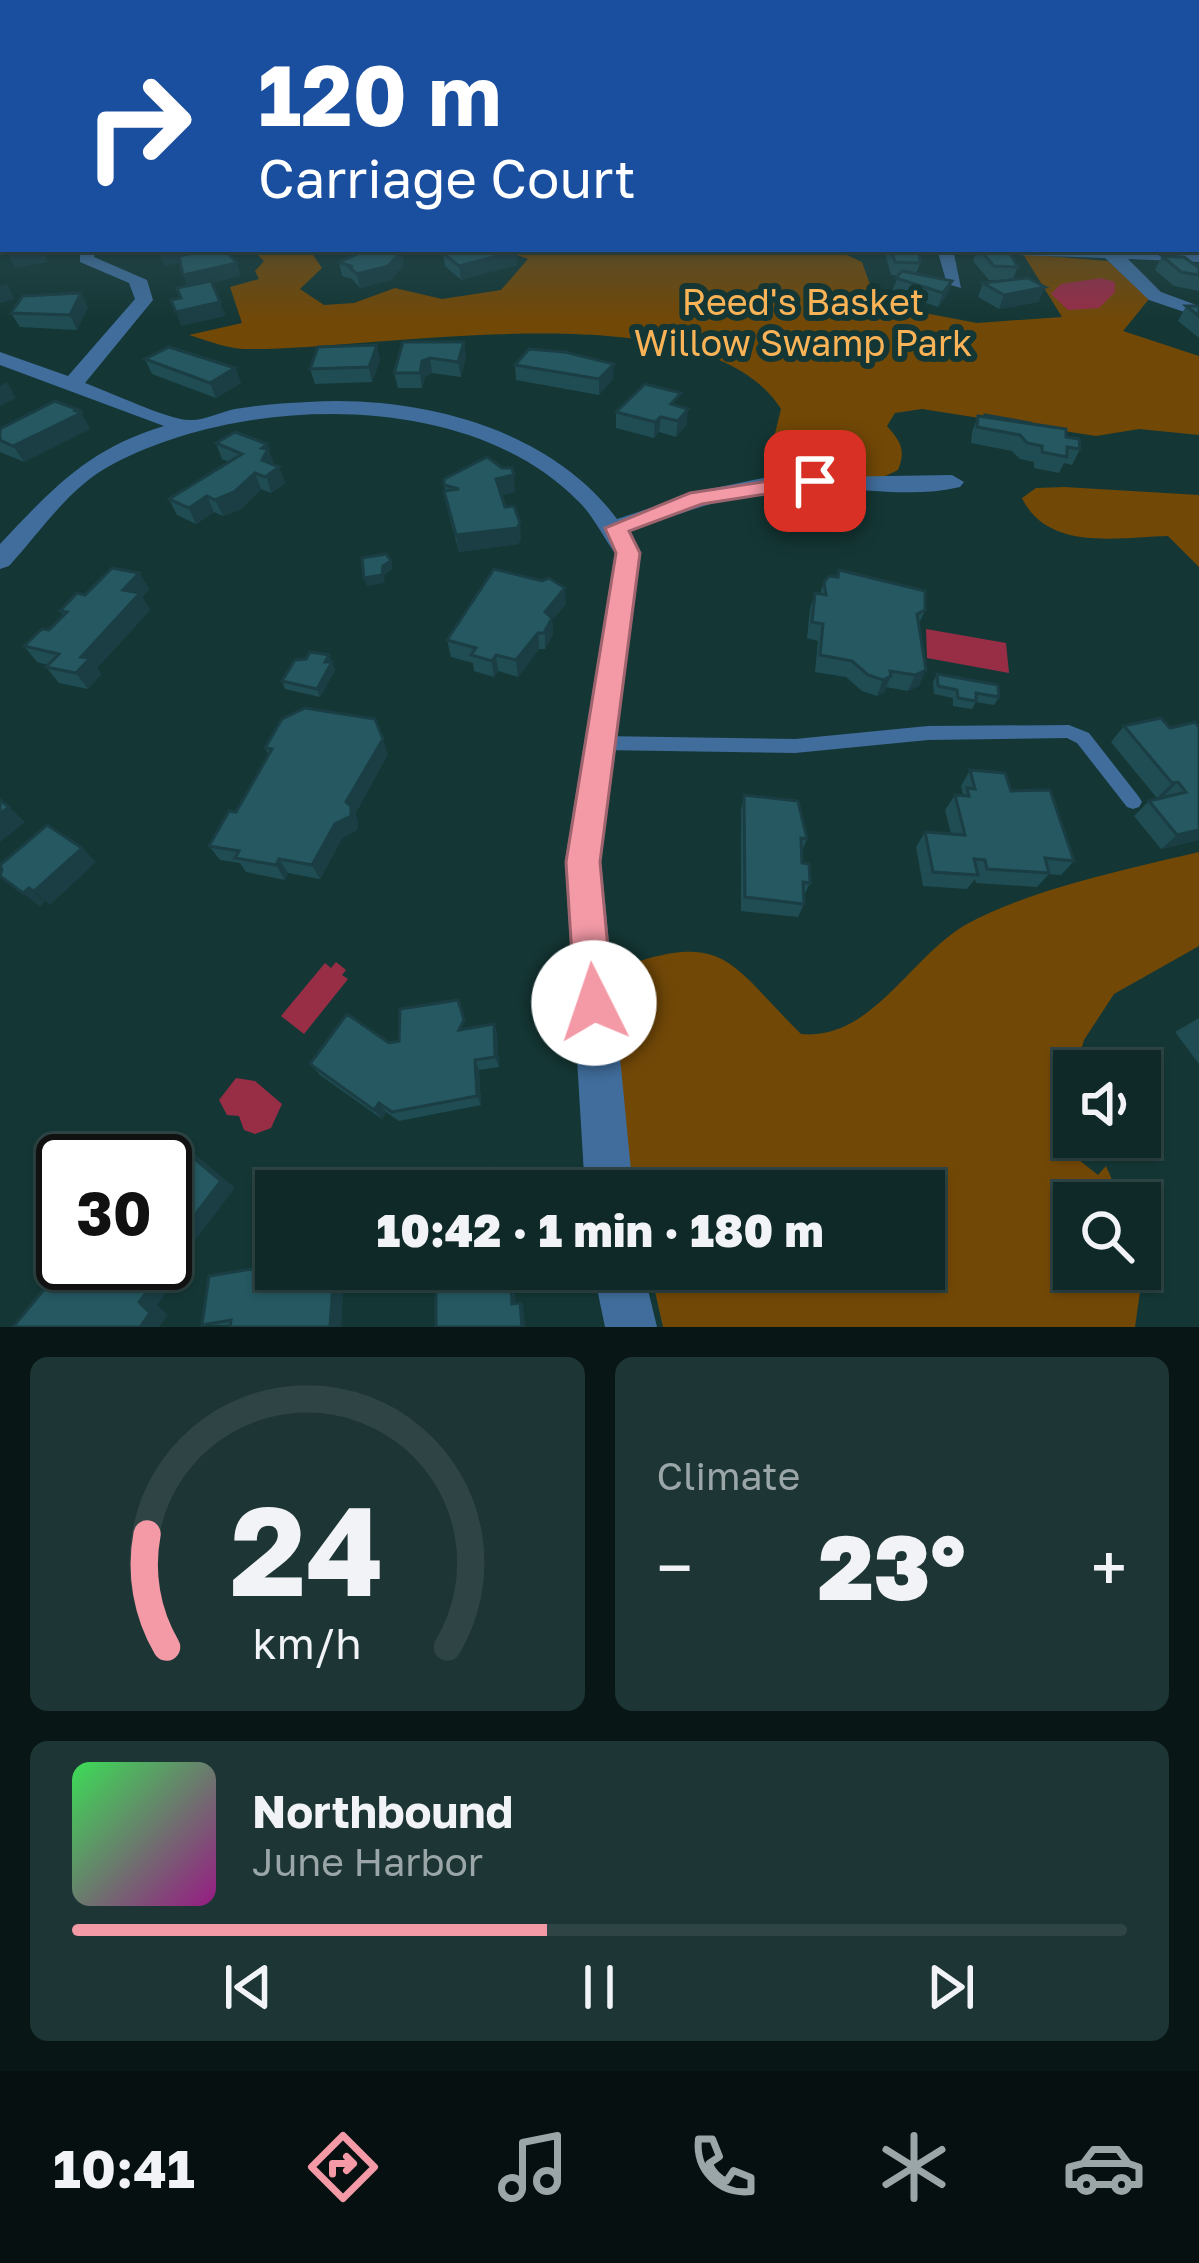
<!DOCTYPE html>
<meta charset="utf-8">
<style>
:root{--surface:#0f2928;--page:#1d3534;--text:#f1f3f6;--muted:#9ba6a8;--line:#2f4545;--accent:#f49aa7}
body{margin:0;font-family:"Golos Text",sans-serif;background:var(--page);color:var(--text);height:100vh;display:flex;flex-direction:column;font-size:45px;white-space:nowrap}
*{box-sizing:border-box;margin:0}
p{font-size:39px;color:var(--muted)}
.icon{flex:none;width:66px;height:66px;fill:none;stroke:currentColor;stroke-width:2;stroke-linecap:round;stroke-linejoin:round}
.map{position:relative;height:1327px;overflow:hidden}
.panel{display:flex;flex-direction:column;gap:30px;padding:30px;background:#081716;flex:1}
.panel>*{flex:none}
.hud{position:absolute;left:0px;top:0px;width:1200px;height:252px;box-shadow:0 3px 9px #0004,0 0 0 3px var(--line);background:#1a4fa0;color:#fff;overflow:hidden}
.controls{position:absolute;left:1053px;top:1050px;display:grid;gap:24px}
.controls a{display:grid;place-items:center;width:108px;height:108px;border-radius:0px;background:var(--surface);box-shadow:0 3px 9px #0004,0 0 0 3px var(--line);font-size:60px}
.speed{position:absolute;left:36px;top:1134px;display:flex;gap:24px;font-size:60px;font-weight:700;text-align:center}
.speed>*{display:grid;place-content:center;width:156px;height:156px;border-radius:50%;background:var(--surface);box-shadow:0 3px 9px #0004,0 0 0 3px var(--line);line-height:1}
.speed .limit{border:6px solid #111;border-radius:18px;background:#fff;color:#111}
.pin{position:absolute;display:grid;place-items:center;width:102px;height:102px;color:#fff;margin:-51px;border-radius:24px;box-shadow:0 6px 18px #0006}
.me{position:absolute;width:132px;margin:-66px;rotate:356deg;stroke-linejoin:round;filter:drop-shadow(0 0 9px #0008)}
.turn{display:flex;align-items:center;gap:42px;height:252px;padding:0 60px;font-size:54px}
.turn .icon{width:156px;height:156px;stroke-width:2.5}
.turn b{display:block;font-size:84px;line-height:102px}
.big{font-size:90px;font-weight:800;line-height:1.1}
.panel .card{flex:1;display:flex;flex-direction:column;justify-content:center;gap:18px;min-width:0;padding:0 42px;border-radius:18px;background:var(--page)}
.panel .dial{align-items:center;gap:0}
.dial svg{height:312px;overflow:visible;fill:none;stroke:var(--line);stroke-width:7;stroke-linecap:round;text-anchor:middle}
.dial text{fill:var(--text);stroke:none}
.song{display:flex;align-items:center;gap:36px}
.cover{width:144px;height:144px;border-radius:18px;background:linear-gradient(135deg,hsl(130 70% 55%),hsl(310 70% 35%))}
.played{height:12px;border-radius:6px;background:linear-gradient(90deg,var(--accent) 45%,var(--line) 45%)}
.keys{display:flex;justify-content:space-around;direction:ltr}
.heat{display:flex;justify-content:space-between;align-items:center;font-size:66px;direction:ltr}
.panel .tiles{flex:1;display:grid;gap:30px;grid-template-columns:1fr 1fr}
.card:last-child{grid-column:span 2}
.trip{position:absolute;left:255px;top:1170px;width:690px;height:120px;border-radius:0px;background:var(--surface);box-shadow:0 3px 9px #0004,0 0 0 3px var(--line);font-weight:800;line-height:120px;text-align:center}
.tab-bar{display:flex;height:192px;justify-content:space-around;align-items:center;background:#061010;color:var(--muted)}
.tab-bar .icon{width:84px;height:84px}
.tab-bar .active{color:var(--accent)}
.tab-bar b{font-size:54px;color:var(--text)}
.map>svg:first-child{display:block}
</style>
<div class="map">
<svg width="1199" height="1327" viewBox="0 0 1199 1327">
<rect width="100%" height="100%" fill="#143735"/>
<g fill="#724807">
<path d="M252 249H309L322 268 300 289 324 305 354 303 395 288 442 299 501 290 528 259 500 249H834L862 262 877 304 977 323 1062 317 1023 254 1108 261 1149 299 1123 331 1199 356V435L1139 429 1096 436 922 409 895 413 887 426C901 442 906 450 898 470L877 480 773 476 770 454 781 409C703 285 372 352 243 349 225 348 206 340 189 335L242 323 230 287 259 279 255 271 264 261Z"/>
<path d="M1064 487 1199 495V567L1168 536C1119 537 1048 552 1022 498L1036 488Z"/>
<path d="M1199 852V946L1114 994 1084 1040 1055 1141 1098 1175 1106 1166 1122 1203H1074V1269H1140V1245L1145 1257 1135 1327H663L650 1269H924V1191H633L622 1142 616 969C726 929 728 962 801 1034 872 1041 911 955 967 924 1032 889 1127 869 1199 852Z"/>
</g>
<g fill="#972e46">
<polygon points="1101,278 1115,282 1115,292 1099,308 1068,310 1051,294 1061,284"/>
<polygon points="926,629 1006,643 1009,673 927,658"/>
<polygon points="336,962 346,970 342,975 348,979 304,1034 281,1016 325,963 331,968"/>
<polygon points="236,1078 255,1081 282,1104 271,1128 255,1134 244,1130 239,1116 227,1115 219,1100"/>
</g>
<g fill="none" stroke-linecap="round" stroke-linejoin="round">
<polygon fill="#406d9c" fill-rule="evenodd" points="1069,725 1089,733 1139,797 1142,802 1139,807 1133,809 1127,807 1077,743 1067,738 928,740 795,753 600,750 594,748 592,743 594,738 600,736 795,739 928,726"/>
<g fill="#406d9c" fill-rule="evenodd">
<polygon points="1197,168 1199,169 1199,177 1197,176"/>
<path d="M80 249H96L94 257 147 280 153 300 85 383C108 391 168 420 189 420 204 421 220 412 235 409 258 405 284 403 308 402 418 395 550 428 617 519L705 490 763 478 952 475 964 482 960 487C911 499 859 487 810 488 745 490 686 510 627 533L641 553 601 861 633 1191H585L565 861 615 553C603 537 593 515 578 501 468 389 244 395 113 464 70 486 41 531 9 566L0 569V544C53 488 88 449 164 426L0 365V352L68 376 135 299 129 283 80 262Z"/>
<polygon points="937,249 953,249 961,288 947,284"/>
<polygon points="982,249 1199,252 1199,262 1128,259 1161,292 1199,306 1199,317 1149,300 1105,258 990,254"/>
<polygon points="593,1269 643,1269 657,1327 605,1327"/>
</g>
</g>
<g fill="#204c53">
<polygon points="888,249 919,249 920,263 916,274 952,281 947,295 938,307 892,292 898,276 891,275 886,257"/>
<polygon points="977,249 1007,249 1018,267 1013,279 1039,302 999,309 978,297 983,283 1003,280 989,280 973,261"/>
<polygon points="516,251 517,265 461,280 445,266 443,253"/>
<polygon points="1162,256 1197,266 1199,262 1199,291 1174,286 1155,270"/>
<polygon points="339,262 404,264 391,280 360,288 352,279 342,276"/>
<polygon points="1186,306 1199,306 1199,338 1178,321"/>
<polygon points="88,307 77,330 20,327 11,313"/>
<polygon points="403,342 466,357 461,377 432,373 425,377 422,388 398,388 394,373"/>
<polygon points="145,359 235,368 241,383 216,398 152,374"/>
<polygon points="380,360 372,382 315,384 310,369"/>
<polygon points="515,365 613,379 599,395 516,380"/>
<polygon points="680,407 687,424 676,437 659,432 654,438 616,428 616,412"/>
<polygon points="79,410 90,429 24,462 0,452 0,429"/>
<polygon points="978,416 1030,424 1066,437 1080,449 1072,465 1064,463 1059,473 1034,468 1034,462 1020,459 1012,451 971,443 972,432"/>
<polygon points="216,443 273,460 273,465 279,467 285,483 271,493 261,489 241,509 223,516 214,512 196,524 177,515 169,499 229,462 222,459"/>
<polygon points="444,479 515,492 501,495 521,540 518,544 459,552 447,508"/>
<polygon points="839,570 925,610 919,624 919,686 908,691 886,687 884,692 877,696 862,691 846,677 815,672 818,641 807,638 810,609 815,593 820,594 824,582 836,577"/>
<polygon points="139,573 149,589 142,597 150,610 97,668 101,674 88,689 59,683 46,667 48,665 37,662 24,646 49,630 64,616 60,611 85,595"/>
<polygon points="566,604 552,620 553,634 545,649 539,649 518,677 498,671 494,677 474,671 473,663 451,657 447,640"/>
<polygon points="329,655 335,670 320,697 285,689 282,681"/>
<polygon points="937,674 999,697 994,705 976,702 972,709 953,706 953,698 934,694 933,682"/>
<polygon points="1124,726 1199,727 1199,840 1161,849 1134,816 1149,801 1157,798 1111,742"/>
<polygon points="265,748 388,754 355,814 358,821 357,830 342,838 320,879 288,873 285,880 246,872 240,863 220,860 209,846 236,812 269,755"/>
<polygon points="970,770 1011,791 1074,861 1061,875 1049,874 1037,887 976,883 975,879 967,889 923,886 916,847 925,832 951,834 945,810 955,795 963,795 961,786"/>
<polygon points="744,795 807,839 801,853 802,863 810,883 804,896 804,904 798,917 741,911 741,810"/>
<polygon points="1199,1018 1199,1064 1175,1032"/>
<polygon points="494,1024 497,1035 499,1067 479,1070 481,1105 399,1121 386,1112 382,1119 320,1075 310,1064 389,1043"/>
<polygon points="276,1269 304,1269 304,1271 344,1269 341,1327 202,1325"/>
</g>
<g fill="#1a3e44">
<polygon points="43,249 48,262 15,268 8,254"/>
<polygon points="176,249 209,249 211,256 164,266 159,253"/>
<polygon points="402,251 404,264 391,280 360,288 357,274"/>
<polygon points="516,251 517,265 461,280 459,266"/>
<polygon points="237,263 241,276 188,289 183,275"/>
<polygon points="952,281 947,295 938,307 943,293"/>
<polygon points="7,284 15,299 0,303 0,286"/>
<polygon points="1045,287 1039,302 999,309 1004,295"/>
<polygon points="81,293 88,307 77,330 70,315"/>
<polygon points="220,302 226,316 181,326 176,312"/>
<polygon points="464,342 466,357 461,377 458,362"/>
<polygon points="377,345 380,360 372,382 369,367"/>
<polygon points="430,358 432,373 425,377 422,388 420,373 422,361"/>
<polygon points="614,364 613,379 599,395 599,379"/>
<polygon points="235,368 241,383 216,398 210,383"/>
<polygon points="7,382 16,398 0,406 0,386"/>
<polygon points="688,409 687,424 676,437 678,421"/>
<polygon points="79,410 90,429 24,462 13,446"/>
<polygon points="661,417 659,432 654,438 655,422"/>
<polygon points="267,444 274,465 279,467 285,483 271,493 262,460 262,448"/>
<polygon points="255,473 261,489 241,509 223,516 215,500"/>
<polygon points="514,475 515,492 498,495 496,479"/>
<polygon points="207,496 214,512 196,524 189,508"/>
<polygon points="520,523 521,540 518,544 459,552 456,535"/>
<polygon points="391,561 393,569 385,574 384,583 367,586 364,578"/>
<polygon points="139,573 149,589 142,597 150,610 97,668 101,674 88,689 76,673 81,657 123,590"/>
<polygon points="565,588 566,604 552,620 553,634 545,649 545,612"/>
<polygon points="538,633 539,649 518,677 516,660"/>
<polygon points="329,655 335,670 320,697 317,689"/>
<polygon points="496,655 498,671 494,677 492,661"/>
<polygon points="926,670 919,686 908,691 915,675"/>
<polygon points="891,676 884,692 877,696 883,680"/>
<polygon points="383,739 388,754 355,814 358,821 357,830 342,838 320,879 312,865"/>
<polygon points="1178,782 1163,797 1157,798 1172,783"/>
<polygon points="9,807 25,822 0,842 0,814"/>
<polygon points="1199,830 1199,840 1161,849 1177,835"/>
<polygon points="82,848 96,862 50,905 34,891"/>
<polygon points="279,859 288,873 285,880 276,865"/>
<polygon points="29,888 45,901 40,907 23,893"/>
<polygon points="494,1024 497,1035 499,1067 495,1057"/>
<polygon points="475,1060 479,1070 481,1105 477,1096"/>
<polygon points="379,1103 386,1112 382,1119 374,1110"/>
<polygon points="170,1138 185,1146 235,1188 180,1260 186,1265 157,1305 168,1315 159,1327 140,1327 139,1302 165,1257"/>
<polygon points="491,1168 495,1175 495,1191 492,1191"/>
<polygon points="334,1269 344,1269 341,1327 330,1327"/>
<polygon points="510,1269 513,1269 516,1307 512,1304"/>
<polygon points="520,1303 523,1305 525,1327 522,1327"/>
</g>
<g fill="#255861" stroke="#1a3e44" stroke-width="3">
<polygon points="8,249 39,249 8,254"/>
<polygon points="212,249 224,249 237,263 183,275 179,256"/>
<polygon points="369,249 388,249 402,251 388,266 357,274 349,267 353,267 339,262"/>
<polygon points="467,249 510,249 516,251 459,266 443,253"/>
<polygon points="891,249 919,249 920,263 895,262"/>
<polygon points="979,249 1007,249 1018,267 994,266"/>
<polygon points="1162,256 1184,257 1199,268 1199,275 1181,272"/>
<polygon points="902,271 952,281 943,293 896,278"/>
<polygon points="1028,278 1045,287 1004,295 983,283"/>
<polygon points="211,281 220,302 176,312 171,300 181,298 177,288"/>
<polygon points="81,293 70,315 11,313 23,296"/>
<polygon points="1186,306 1199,306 1199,316"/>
<polygon points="403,342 464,342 458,362 430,358 422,361 420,373 394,373"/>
<polygon points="377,345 369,367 310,369 318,347"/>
<polygon points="169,347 235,368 210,383 145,359"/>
<polygon points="529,349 565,352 614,364 599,379 515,365"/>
<polygon points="645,384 681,393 671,404 688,409 678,421 661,417 655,422 616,412"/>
<polygon points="55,401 79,410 76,411 81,413 13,446 0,440 0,429"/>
<polygon points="985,415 1030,423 1030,424 985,417"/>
<polygon points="978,416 1066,429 1066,437 1079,439 1080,449 1067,447 1067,457 1042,452 1042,446 1027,443 1020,435 977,427"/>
<polygon points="235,432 267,444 262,448 268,449 262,460 279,467 265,477 255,473 234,492 215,500 207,496 189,508 169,499 242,454 216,443"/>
<polygon points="487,457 502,468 512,468 514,475 496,479 505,507 514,506 520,523 517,528 456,535 444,491 459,489 444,485 444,479"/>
<polygon points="386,554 391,561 383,566 382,575 364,578 362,558"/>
<polygon points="112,568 139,573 123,590 140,593 81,657 90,658 76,673 46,667 59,654 24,646 42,629 49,630 67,612 60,611 77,593 85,595"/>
<polygon points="494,569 542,581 549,578 565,588 545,612 552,618 544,633 538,633 516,660 496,655 492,661 471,655 476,648 447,640"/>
<polygon points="839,570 925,591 925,610 917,614 926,670 915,675 890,671 891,676 883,680 868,675 852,661 820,655 823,624 812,622 815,593 826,595 824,582 829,576 838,577"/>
<polygon points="310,652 329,655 325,662 332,662 317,689 282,681 295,660 306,659"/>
<polygon points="937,674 998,685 999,697 976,693 976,701 958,698 957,690 938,686"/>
<polygon points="305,708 375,719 383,739 346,802 351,806 351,816 335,824 312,865 279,859 276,865 235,858 239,851 209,846 229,811 236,812 272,749 265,748 282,719"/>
<polygon points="1161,718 1170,728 1195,722 1199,727 1199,830 1177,835 1149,801 1186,792 1178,782 1172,783 1124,726"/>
<polygon points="970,770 1005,773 1011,791 1050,790 1074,861 1045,858 1049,873 987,869 985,860 974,859 978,875 933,872 925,832 965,835 955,795 969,796 967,788 975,789"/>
<polygon points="744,795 798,801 807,839 801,838 802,863 809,864 810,883 803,882 804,904 745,897"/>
<polygon points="0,800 9,807 0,814"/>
<polygon points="47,825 82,848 34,891 29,888 23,893 0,876 2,870 0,865"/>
<polygon points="458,1000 464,1020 459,1030 494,1024 495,1057 475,1060 477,1096 392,1112 379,1103 374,1110 310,1064 347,1014 389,1043 399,1041 400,1009"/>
<polygon points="170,1138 221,1181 165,1254 165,1161 151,1161"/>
<polygon points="491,1168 492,1191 435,1191 435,1177"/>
<polygon points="165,1257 170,1261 139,1302 150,1313 140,1327 13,1327 66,1263 165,1263"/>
<polygon points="276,1265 276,1269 292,1269 292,1273 314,1269 334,1269 330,1327 230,1327 231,1320 202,1325 209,1276"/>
<polygon points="436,1269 510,1269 512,1304 520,1303 522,1327 436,1327"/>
</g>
<linearGradient id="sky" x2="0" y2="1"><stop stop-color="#0b1e1d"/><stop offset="0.43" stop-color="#34535c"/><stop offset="1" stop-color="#34535c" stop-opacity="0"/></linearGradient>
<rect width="1199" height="322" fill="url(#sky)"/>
<polygon fill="#f49aa7" stroke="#9f646d" stroke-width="3" points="815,474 822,476 822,485 702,504 629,531 640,553 600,862 613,1003 608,1016 594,1022 581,1016 575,1003 566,862 616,553 605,528 690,493"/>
<g text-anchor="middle" stroke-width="12" stroke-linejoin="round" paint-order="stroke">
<g font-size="36" fill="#fab357" stroke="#143735">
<text x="803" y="315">Reed's Basket<tspan x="803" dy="41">Willow Swamp Park</tspan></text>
</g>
</g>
</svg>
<div class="controls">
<a><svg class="icon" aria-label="sound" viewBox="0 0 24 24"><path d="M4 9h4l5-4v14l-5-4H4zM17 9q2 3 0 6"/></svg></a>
<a><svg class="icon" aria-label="search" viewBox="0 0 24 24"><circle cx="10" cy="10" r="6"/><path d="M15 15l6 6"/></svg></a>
</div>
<div class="speed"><div class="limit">30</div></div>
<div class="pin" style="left:815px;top:481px;background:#d93025"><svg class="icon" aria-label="arrive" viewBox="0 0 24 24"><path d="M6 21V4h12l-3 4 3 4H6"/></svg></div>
<svg class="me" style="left:594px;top:1003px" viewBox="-20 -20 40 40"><circle r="19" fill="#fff"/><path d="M0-13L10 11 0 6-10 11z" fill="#f49aa7"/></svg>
<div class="trip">10:42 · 1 min · 180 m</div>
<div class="hud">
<div class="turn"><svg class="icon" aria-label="right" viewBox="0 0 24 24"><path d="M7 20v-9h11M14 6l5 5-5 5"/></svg><div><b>120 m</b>Carriage Court</div></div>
</div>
</div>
<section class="panel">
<div class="tiles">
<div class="card dial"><svg viewBox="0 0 100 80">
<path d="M14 69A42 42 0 1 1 86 69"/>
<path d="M14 69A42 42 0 0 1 9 40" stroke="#f49aa7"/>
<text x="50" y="56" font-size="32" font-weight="700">24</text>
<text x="50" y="72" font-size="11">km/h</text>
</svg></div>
<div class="card"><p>Climate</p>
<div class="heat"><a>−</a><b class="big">23°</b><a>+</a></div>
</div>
<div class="card">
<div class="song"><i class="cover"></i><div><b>Northbound</b><p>June Harbor</p></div></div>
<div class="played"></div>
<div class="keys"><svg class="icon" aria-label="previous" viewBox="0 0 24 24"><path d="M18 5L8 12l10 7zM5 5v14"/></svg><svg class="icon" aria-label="pause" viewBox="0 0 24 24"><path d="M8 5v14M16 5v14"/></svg><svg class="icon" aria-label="next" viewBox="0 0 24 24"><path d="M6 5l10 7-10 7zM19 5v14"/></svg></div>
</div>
</div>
</section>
<nav class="tab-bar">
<b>10:41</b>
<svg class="icon active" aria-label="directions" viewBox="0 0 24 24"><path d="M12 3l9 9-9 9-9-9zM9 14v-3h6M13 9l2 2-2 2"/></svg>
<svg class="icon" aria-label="music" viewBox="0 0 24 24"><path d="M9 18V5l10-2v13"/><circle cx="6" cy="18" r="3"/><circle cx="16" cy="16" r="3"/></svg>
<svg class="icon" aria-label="phone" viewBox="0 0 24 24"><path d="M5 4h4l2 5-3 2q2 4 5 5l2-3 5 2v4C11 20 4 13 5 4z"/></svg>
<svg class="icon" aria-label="climate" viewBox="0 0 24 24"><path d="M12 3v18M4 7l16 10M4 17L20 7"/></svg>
<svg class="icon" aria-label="car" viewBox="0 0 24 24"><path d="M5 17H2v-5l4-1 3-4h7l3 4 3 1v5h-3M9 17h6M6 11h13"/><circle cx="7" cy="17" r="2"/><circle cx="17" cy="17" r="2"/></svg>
</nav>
